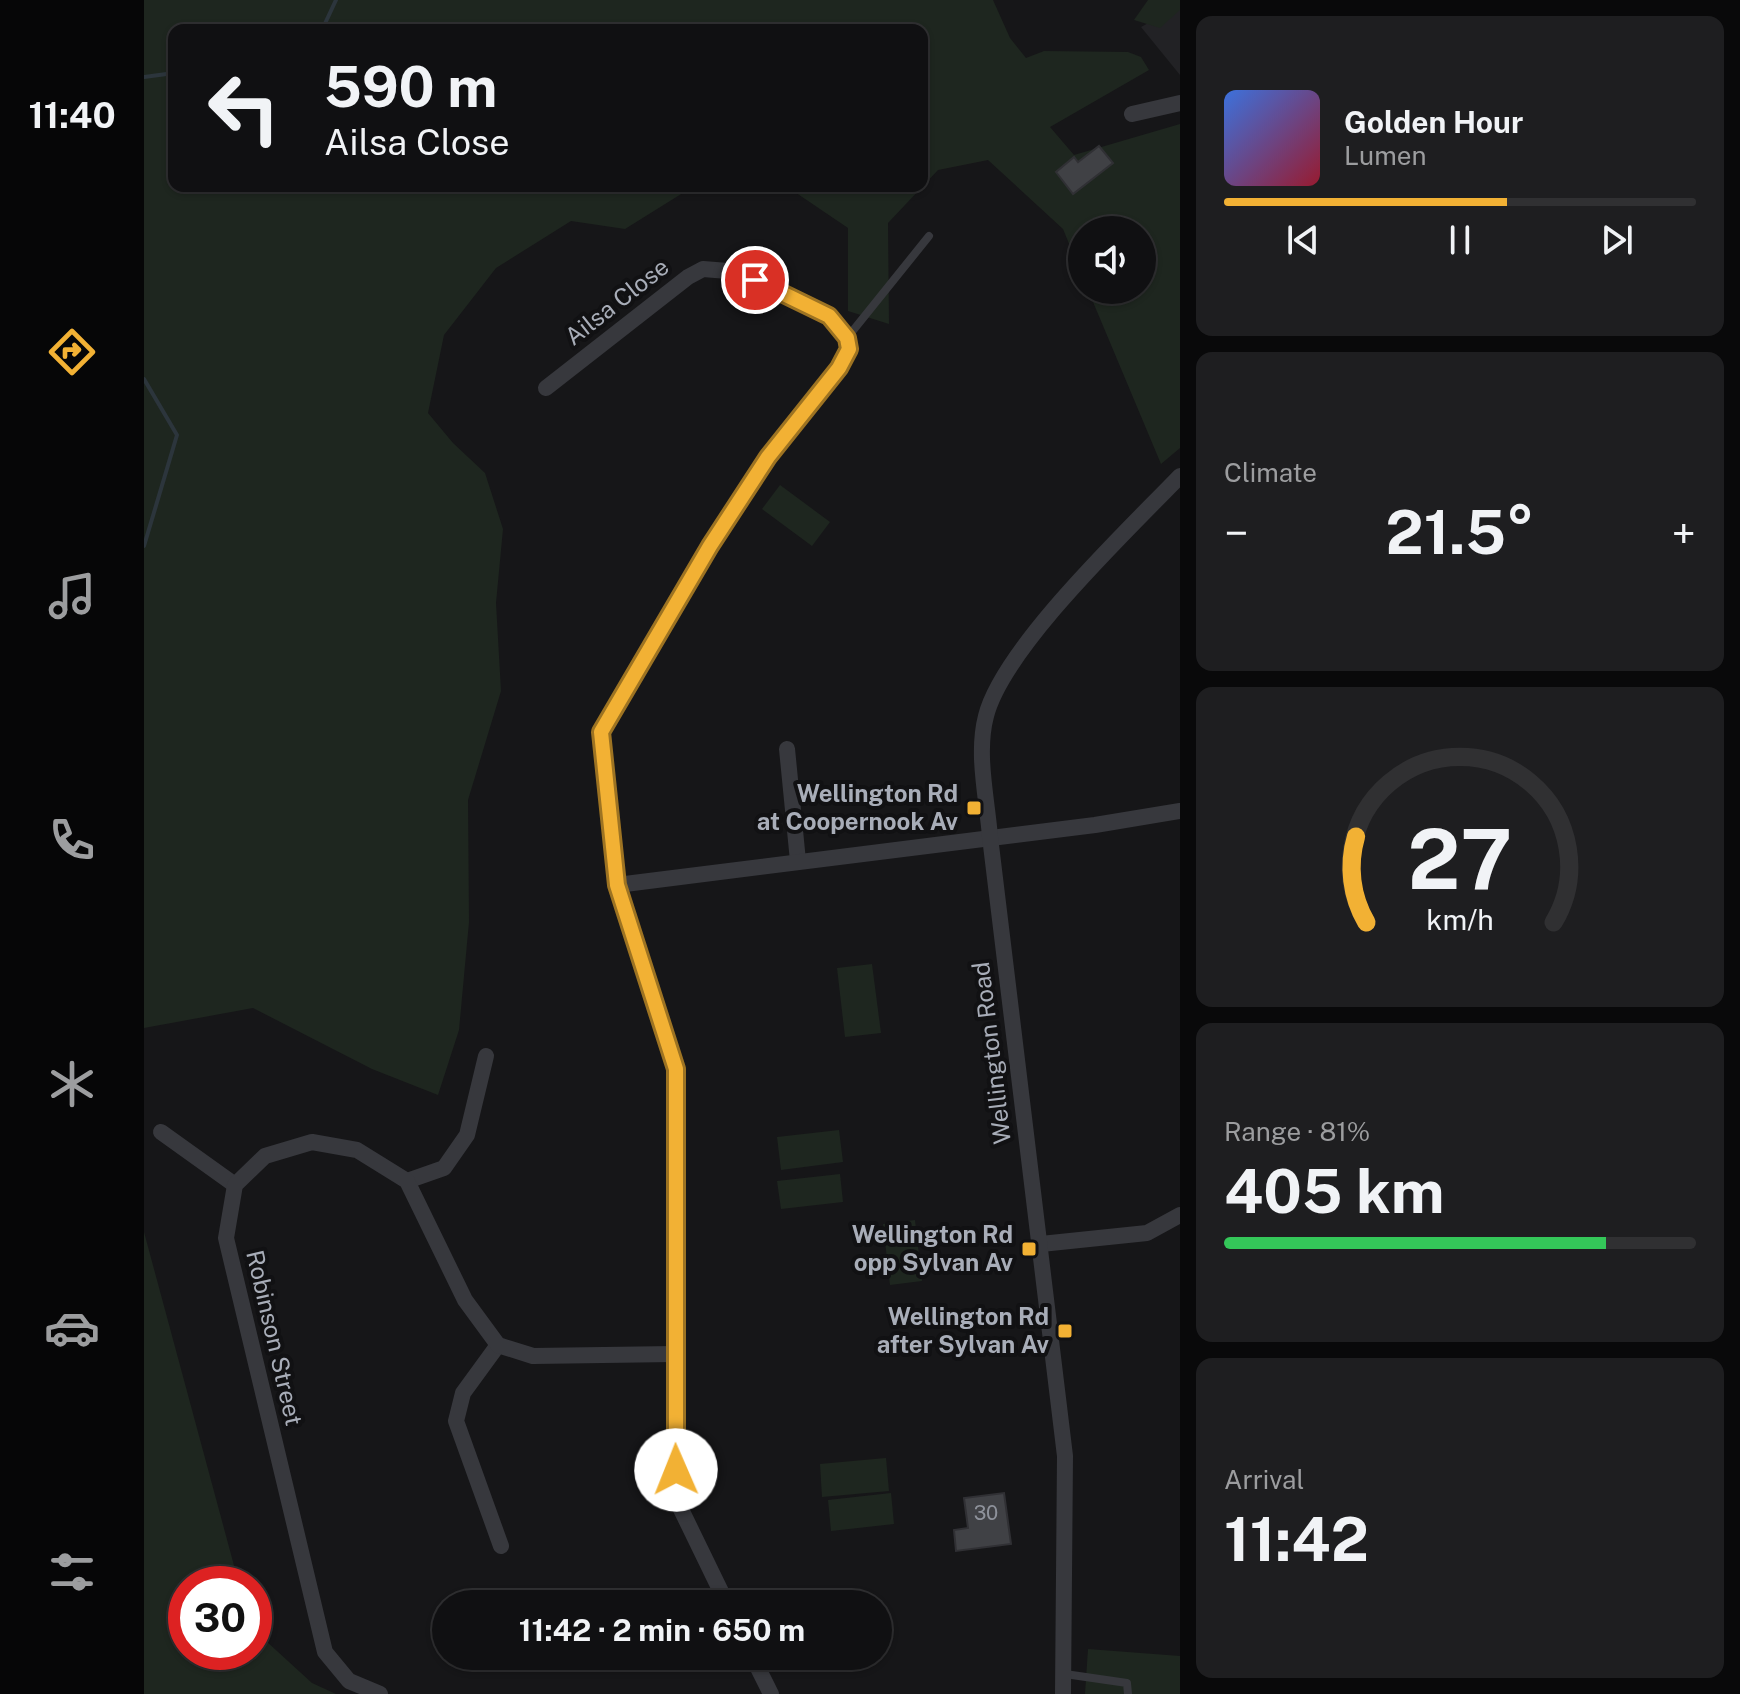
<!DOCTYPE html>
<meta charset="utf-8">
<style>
:root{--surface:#101012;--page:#1e1e20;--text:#f1f3f6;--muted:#9c9d9f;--line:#303032;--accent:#f2b134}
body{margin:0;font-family:"Public Sans",sans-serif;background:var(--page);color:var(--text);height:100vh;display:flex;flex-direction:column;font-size:30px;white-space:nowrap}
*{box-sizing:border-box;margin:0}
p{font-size:26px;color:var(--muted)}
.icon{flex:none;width:44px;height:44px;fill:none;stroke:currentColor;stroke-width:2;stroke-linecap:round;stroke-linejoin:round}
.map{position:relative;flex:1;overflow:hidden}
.side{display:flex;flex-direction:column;gap:16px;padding:16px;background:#09090a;width:560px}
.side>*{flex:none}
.banner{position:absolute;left:24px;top:24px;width:760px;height:168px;border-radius:16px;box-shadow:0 2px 6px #0004,0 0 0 2px var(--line);background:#101012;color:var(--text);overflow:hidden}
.buttons{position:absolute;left:924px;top:216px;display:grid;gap:16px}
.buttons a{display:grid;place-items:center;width:88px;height:88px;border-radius:50%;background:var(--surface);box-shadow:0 2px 6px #0004,0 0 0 2px var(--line);font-size:40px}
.speed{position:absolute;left:24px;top:1566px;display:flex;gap:16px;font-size:40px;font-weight:700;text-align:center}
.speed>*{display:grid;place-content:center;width:104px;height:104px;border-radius:50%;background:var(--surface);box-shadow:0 2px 6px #0004,0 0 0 2px var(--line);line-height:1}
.speed .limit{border:12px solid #d22;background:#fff;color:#111}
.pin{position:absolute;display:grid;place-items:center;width:68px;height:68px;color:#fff;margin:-34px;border:4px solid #fff;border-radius:50%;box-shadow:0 2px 8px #0007}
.me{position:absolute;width:88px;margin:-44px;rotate:359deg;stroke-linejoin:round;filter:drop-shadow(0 0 6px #0008)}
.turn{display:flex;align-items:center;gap:28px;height:168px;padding:0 24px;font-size:36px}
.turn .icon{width:104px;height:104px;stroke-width:2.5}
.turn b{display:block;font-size:56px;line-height:68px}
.big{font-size:60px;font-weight:700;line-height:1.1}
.side .widget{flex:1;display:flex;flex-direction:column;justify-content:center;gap:12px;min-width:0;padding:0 28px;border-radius:16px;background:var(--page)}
.side .dial{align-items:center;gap:0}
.dial svg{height:208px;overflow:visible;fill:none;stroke:var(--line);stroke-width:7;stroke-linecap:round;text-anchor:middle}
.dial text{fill:var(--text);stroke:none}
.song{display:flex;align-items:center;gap:24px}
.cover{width:96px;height:96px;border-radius:12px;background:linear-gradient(135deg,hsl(220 70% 55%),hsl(350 70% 35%))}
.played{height:8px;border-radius:4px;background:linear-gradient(90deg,var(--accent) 60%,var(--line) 60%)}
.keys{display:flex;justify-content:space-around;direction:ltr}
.heat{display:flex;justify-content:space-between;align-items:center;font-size:44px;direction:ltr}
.charge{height:12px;border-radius:6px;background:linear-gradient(90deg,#34c759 81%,var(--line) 0)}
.trip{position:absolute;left:288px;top:1590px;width:460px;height:80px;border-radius:40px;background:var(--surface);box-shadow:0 2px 6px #0004,0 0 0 2px var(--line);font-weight:700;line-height:80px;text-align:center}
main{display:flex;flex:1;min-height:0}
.tab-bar{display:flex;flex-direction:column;width:144px;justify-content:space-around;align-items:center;background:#060607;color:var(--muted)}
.tab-bar .icon{width:56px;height:56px}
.tab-bar .on{color:var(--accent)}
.tab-bar b{font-size:36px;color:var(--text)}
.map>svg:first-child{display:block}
</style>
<main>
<nav class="tab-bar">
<b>11:40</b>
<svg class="icon on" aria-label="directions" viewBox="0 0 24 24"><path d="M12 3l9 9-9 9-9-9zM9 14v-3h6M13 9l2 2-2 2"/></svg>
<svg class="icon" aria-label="music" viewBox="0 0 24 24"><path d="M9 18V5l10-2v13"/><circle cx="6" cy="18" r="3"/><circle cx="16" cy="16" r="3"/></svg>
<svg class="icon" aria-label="phone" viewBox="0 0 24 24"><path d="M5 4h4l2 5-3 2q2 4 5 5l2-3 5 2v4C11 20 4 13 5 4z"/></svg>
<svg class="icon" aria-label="climate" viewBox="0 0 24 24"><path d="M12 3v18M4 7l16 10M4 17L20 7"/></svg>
<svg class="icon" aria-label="car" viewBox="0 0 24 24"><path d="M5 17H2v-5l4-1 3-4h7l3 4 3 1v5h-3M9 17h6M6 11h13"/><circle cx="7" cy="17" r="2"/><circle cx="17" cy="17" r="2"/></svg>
<svg class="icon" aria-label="filters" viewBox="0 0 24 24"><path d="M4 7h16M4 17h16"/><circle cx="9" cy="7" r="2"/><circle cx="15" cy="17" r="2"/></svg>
</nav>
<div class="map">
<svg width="1036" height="1694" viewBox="0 0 1036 1694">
<rect width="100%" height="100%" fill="#161618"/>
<polygon fill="#222225" points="1036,1 1036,75 997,27 1028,10"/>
<g fill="#1e261f">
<polygon points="0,0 849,0 866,38 882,58 900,51 984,52 997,57 1005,70 906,127 930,155 1036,124 1036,448 1017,464 944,290 998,290 998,230 938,230 938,275 919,229 844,160 794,170 744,223 745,324 704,311 704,228 642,186 778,186 778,30 30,30 30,186 550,186 481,229 427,221 352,268 300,335 284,413 309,443 341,473 359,529 352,603 357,691 324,800 325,922 315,1030 294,1095 228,1069 109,1008 0,1028"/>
<polygon points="1004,0 1036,0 1036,10 1016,28 990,20"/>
<polygon points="636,485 686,522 668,546 618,509"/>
<polygon points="728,964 737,1033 701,1037 693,968"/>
<polygon points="695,1130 699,1162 637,1170 633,1137"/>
<polygon points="696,1174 699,1202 637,1209 633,1181"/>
<polygon points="771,1220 778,1281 746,1285 739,1224"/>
<polygon points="0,1232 95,1584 42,1584 42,1652 110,1652 110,1630 168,1683 192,1694 0,1694"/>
<polygon points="742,1458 745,1491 678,1497 676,1464"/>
<polygon points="747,1493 750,1524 687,1531 684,1500"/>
<polygon points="944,1649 1036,1656 1036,1694 941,1694"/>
</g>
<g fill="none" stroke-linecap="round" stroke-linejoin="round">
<g stroke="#2c353c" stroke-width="4">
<polyline points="178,30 192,0"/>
<polyline points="0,77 30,73"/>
<polyline points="0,379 33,435 0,546"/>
</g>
</g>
<g fill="#404145" stroke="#303034" stroke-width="2">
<polygon points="955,146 969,163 929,194 912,172 930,157 934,162"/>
<polygon points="860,1493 867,1544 812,1551 810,1530 824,1528 820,1498"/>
</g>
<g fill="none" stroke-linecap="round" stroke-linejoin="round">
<g stroke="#37383d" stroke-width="8">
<polyline points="703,338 785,236"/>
<polyline points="921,1674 983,1683 984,1694"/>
</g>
<g stroke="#37383d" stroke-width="16">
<polyline points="988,114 1036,103"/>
<polyline points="402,388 544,277 559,269 584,271 611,280 685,316 703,338 705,349 695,368 624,457 566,546 457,732 473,885 532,1069 532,1499 583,1604"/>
<polyline points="643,749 654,861"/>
<polyline points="473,885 951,825 1036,811"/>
<polyline points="17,1132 91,1185"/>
<polyline points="263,1181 300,1168 323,1135 342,1056"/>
<polyline points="897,1244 1003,1233 1036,1215"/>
<polyline points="354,1345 319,1393 312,1421 357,1546"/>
<polyline points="608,1656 627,1694"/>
<polyline points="236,1694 205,1681 181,1652 82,1238 91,1185 121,1156 168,1142 213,1150 263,1181 321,1300 354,1345 389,1356 530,1354"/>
<path d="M919 1694 921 1456 846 837C843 798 832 754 842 716 859 648 984 530 1036 476"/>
</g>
</g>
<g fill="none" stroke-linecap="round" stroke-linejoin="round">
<g stroke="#9d7322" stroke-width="20">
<polyline id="route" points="532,1470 532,1069 473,885 457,732 566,546 624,457 695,368 705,349 703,338 685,316 611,280"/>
</g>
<use href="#route" stroke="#f2b134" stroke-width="14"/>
</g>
<g fill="#f2b134" stroke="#111113" stroke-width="3">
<rect x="822" y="800" width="16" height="16" rx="4"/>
<rect x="877" y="1241" width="16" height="16" rx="4"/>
<rect x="913" y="1323" width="16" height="16" rx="4"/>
</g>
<g text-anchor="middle" stroke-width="8" stroke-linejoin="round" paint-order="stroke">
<g font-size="20" fill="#8e929b">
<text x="842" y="1520">30</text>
</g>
<g font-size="24" fill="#a8adb8" stroke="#111113">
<text transform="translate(473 302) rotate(-38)" y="8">Ailsa Close</text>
<text transform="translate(848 1053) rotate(-97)" y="8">Wellington Road</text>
<text transform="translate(130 1338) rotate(77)" y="8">Robinson Street</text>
</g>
<g font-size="24" font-weight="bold" fill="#a8adb8" stroke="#111113" text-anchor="end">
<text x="814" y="802">Wellington Rd<tspan x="814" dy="28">at Coopernook Av</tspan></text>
<text x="869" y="1243">Wellington Rd<tspan x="869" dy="28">opp Sylvan Av</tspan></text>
<text x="905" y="1325">Wellington Rd<tspan x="905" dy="28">after Sylvan Av</tspan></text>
</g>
</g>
</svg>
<div class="buttons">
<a><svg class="icon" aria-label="sound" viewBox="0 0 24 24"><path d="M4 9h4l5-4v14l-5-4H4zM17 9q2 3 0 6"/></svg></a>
</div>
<div class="speed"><div class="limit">30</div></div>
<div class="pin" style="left:611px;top:280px;background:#d93025"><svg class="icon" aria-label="arrive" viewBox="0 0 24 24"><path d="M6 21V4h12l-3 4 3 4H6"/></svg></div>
<svg class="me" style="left:532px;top:1470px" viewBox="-20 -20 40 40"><circle r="19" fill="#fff"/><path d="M0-13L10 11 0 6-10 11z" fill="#f2b134"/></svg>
<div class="trip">11:42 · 2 min · 650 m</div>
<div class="banner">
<div class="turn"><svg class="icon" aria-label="left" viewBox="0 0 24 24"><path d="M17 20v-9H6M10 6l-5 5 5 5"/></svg><div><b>590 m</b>Ailsa Close</div></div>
</div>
</div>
<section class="side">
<div class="widget">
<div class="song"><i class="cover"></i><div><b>Golden Hour</b><p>Lumen</p></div></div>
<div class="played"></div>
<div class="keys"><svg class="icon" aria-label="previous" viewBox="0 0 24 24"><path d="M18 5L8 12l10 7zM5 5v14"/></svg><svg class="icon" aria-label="pause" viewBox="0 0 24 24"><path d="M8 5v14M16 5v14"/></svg><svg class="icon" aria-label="next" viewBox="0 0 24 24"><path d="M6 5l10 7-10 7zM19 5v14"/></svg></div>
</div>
<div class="widget"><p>Climate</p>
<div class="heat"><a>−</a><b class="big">21.5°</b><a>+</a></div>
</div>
<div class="widget dial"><svg viewBox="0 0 100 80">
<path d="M14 69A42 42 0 1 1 86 69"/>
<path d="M14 69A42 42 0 0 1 10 36" stroke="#f2b134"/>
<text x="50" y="56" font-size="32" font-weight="700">27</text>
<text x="50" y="72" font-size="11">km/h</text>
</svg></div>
<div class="widget"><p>Range · 81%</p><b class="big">405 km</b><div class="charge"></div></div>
<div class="widget"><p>Arrival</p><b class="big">11:42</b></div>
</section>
</main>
